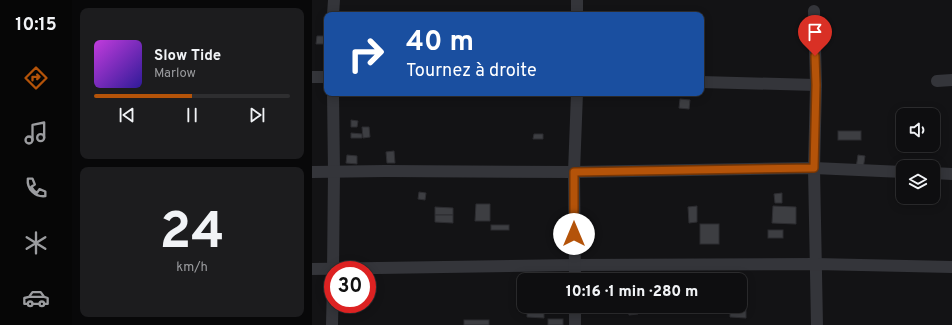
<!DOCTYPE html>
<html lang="fr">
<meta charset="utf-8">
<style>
:root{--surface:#0e0e10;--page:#1c1c1e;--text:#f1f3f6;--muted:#9b9c9f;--line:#2e2e30;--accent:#b45309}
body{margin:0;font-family:Overpass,sans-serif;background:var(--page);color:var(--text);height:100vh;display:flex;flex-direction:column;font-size:15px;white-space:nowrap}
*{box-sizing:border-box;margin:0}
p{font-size:13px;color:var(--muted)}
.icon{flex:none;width:22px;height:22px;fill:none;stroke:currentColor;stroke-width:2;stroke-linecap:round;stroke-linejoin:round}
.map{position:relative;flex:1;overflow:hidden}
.side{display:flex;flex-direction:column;gap:8px;padding:8px;background:#080809;width:240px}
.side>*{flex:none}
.top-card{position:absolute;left:12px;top:12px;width:380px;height:84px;border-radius:8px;box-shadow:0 2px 10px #0003,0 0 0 1px var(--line);background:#1a4fa0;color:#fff;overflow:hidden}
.fabs{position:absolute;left:584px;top:108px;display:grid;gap:8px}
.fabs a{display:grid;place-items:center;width:44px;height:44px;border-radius:8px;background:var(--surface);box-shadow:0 2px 10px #0003,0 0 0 1px var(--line);font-size:20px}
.speed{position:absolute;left:12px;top:261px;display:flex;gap:8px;font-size:20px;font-weight:700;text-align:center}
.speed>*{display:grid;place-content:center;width:52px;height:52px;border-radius:50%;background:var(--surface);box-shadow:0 2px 10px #0003,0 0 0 1px var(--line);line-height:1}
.speed .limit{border:6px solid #d22;background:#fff;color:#111}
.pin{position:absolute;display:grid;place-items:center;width:34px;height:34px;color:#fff;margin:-41px -17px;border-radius:50% 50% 50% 0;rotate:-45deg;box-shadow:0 0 4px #0007}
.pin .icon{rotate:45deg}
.me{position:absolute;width:44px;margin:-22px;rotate:0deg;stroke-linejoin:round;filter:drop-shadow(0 0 3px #0008)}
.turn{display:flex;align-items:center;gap:14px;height:84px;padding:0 16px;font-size:18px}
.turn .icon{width:52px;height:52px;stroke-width:2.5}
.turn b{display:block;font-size:28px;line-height:34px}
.side .tile{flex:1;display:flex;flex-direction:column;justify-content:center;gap:6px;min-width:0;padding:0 14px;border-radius:8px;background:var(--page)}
.side .dial{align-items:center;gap:0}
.dial b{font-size:52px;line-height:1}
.song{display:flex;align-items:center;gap:12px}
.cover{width:48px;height:48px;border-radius:6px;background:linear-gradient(135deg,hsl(290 70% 55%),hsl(250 70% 35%))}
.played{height:4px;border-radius:2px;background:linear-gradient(90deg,var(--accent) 50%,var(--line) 50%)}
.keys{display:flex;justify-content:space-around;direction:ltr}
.trip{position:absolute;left:205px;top:273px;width:230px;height:40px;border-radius:8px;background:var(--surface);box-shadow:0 2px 10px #0003,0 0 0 1px var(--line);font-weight:800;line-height:40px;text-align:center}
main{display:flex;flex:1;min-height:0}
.tabs{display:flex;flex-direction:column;width:72px;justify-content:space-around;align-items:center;background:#060606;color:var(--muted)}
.tabs .icon{width:28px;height:28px}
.tabs .selected{color:var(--accent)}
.tabs b{font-size:18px;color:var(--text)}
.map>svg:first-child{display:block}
</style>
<main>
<nav class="tabs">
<b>10:15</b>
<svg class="icon selected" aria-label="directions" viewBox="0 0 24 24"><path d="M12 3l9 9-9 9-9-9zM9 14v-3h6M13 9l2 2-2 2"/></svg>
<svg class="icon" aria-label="music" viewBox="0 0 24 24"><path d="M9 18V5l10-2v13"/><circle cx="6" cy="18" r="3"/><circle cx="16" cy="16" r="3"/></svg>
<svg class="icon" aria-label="phone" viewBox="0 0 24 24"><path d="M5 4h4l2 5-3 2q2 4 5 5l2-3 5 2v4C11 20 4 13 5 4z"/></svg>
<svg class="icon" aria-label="climate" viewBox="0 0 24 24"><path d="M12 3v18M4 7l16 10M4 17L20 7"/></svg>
<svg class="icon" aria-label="car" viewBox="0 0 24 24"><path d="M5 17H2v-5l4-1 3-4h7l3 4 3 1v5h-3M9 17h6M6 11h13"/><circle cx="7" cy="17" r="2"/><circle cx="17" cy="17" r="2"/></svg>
</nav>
<section class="side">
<div class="tile">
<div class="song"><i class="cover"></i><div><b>Slow Tide</b><p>Marlow</p></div></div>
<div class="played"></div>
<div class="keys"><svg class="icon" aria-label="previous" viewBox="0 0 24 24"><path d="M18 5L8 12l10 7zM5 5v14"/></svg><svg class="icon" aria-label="pause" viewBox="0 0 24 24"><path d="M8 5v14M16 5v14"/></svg><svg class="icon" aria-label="next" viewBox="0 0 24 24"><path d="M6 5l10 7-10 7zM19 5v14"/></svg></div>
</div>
<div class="tile dial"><b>24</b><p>km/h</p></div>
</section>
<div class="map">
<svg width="640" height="325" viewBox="0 0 640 325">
<rect width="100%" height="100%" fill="#131315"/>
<g fill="#3d3e42" stroke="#2d2d31">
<polygon points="5,36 12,36 12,44 4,44"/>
<polygon points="368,99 378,100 377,109 367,108"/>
<polygon points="39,120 46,121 45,127 39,127"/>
<polygon points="50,127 57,127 58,137 51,138"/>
<rect x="526" y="131" width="23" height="9"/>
<polygon points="39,133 50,134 50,138 39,138"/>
<polygon points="222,134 231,134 231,139 221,139"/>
<polygon points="82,151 83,163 75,163 74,152"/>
<polygon points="35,155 45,156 45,164 34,163"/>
<polygon points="546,155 553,156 551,169 544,168"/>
<polygon points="107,192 114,193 113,200 106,199"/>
<polygon points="470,193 470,203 463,203 462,194"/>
<polygon points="164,204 178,204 178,221 163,221"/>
<polygon points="385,206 385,222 377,223 376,207"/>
<polygon points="461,206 484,207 484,224 460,223"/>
<polygon points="123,207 141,208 141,215 123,215"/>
<polygon points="123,215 141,215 141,223 123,222"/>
<rect x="388" y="224" width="19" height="20"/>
<rect x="179" y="225" width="18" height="5"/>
<rect x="456" y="230" width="15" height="8"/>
<polygon points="215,306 232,306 232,318 215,317"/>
<polygon points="316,306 326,306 326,314 317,315"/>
<polygon points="418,307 434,308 434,318 418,317"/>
<rect x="236" y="319" width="15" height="6"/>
<rect x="152" y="320" width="25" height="5"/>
</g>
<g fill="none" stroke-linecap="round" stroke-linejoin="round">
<g stroke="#34353a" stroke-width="12">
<polyline points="265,0 265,15"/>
<polyline points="502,11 504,85 502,168 505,325"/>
<polyline points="21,15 22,0"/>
<polyline points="0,77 15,77"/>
<polyline points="625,81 640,80"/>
<polyline points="389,82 504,85"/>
<polyline points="21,93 22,172 21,270"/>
<polyline points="0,172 73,171 262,172 502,168 591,172"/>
<polyline points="621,173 640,174"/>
<polyline points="0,269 262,265 504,264 640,267"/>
<polyline points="263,280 262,172 265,93"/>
<polyline points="263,306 263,325"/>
<polyline points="20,325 21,282"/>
</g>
</g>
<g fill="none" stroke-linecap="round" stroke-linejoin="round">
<g stroke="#753606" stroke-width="10">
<polyline id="route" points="262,234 262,172 502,168 504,85 503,56"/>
</g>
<use href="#route" stroke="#b45309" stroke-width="7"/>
</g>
</svg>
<div class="fabs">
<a><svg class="icon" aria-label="sound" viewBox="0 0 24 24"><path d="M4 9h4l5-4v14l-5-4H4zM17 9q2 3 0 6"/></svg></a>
<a><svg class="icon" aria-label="layers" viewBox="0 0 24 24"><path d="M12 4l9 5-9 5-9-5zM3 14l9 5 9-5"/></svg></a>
</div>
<div class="speed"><div class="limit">30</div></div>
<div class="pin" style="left:503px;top:56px;background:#d93025"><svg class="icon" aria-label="arrive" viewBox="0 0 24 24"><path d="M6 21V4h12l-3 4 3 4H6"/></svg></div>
<svg class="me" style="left:262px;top:234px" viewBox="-20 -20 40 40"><circle r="19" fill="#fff"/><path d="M0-13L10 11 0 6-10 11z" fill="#b45309"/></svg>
<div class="trip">10:16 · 1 min · 280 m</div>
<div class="top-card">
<div class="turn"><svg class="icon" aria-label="right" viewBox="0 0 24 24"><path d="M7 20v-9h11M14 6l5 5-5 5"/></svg><div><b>40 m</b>Tournez à droite</div></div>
</div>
</div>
</main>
